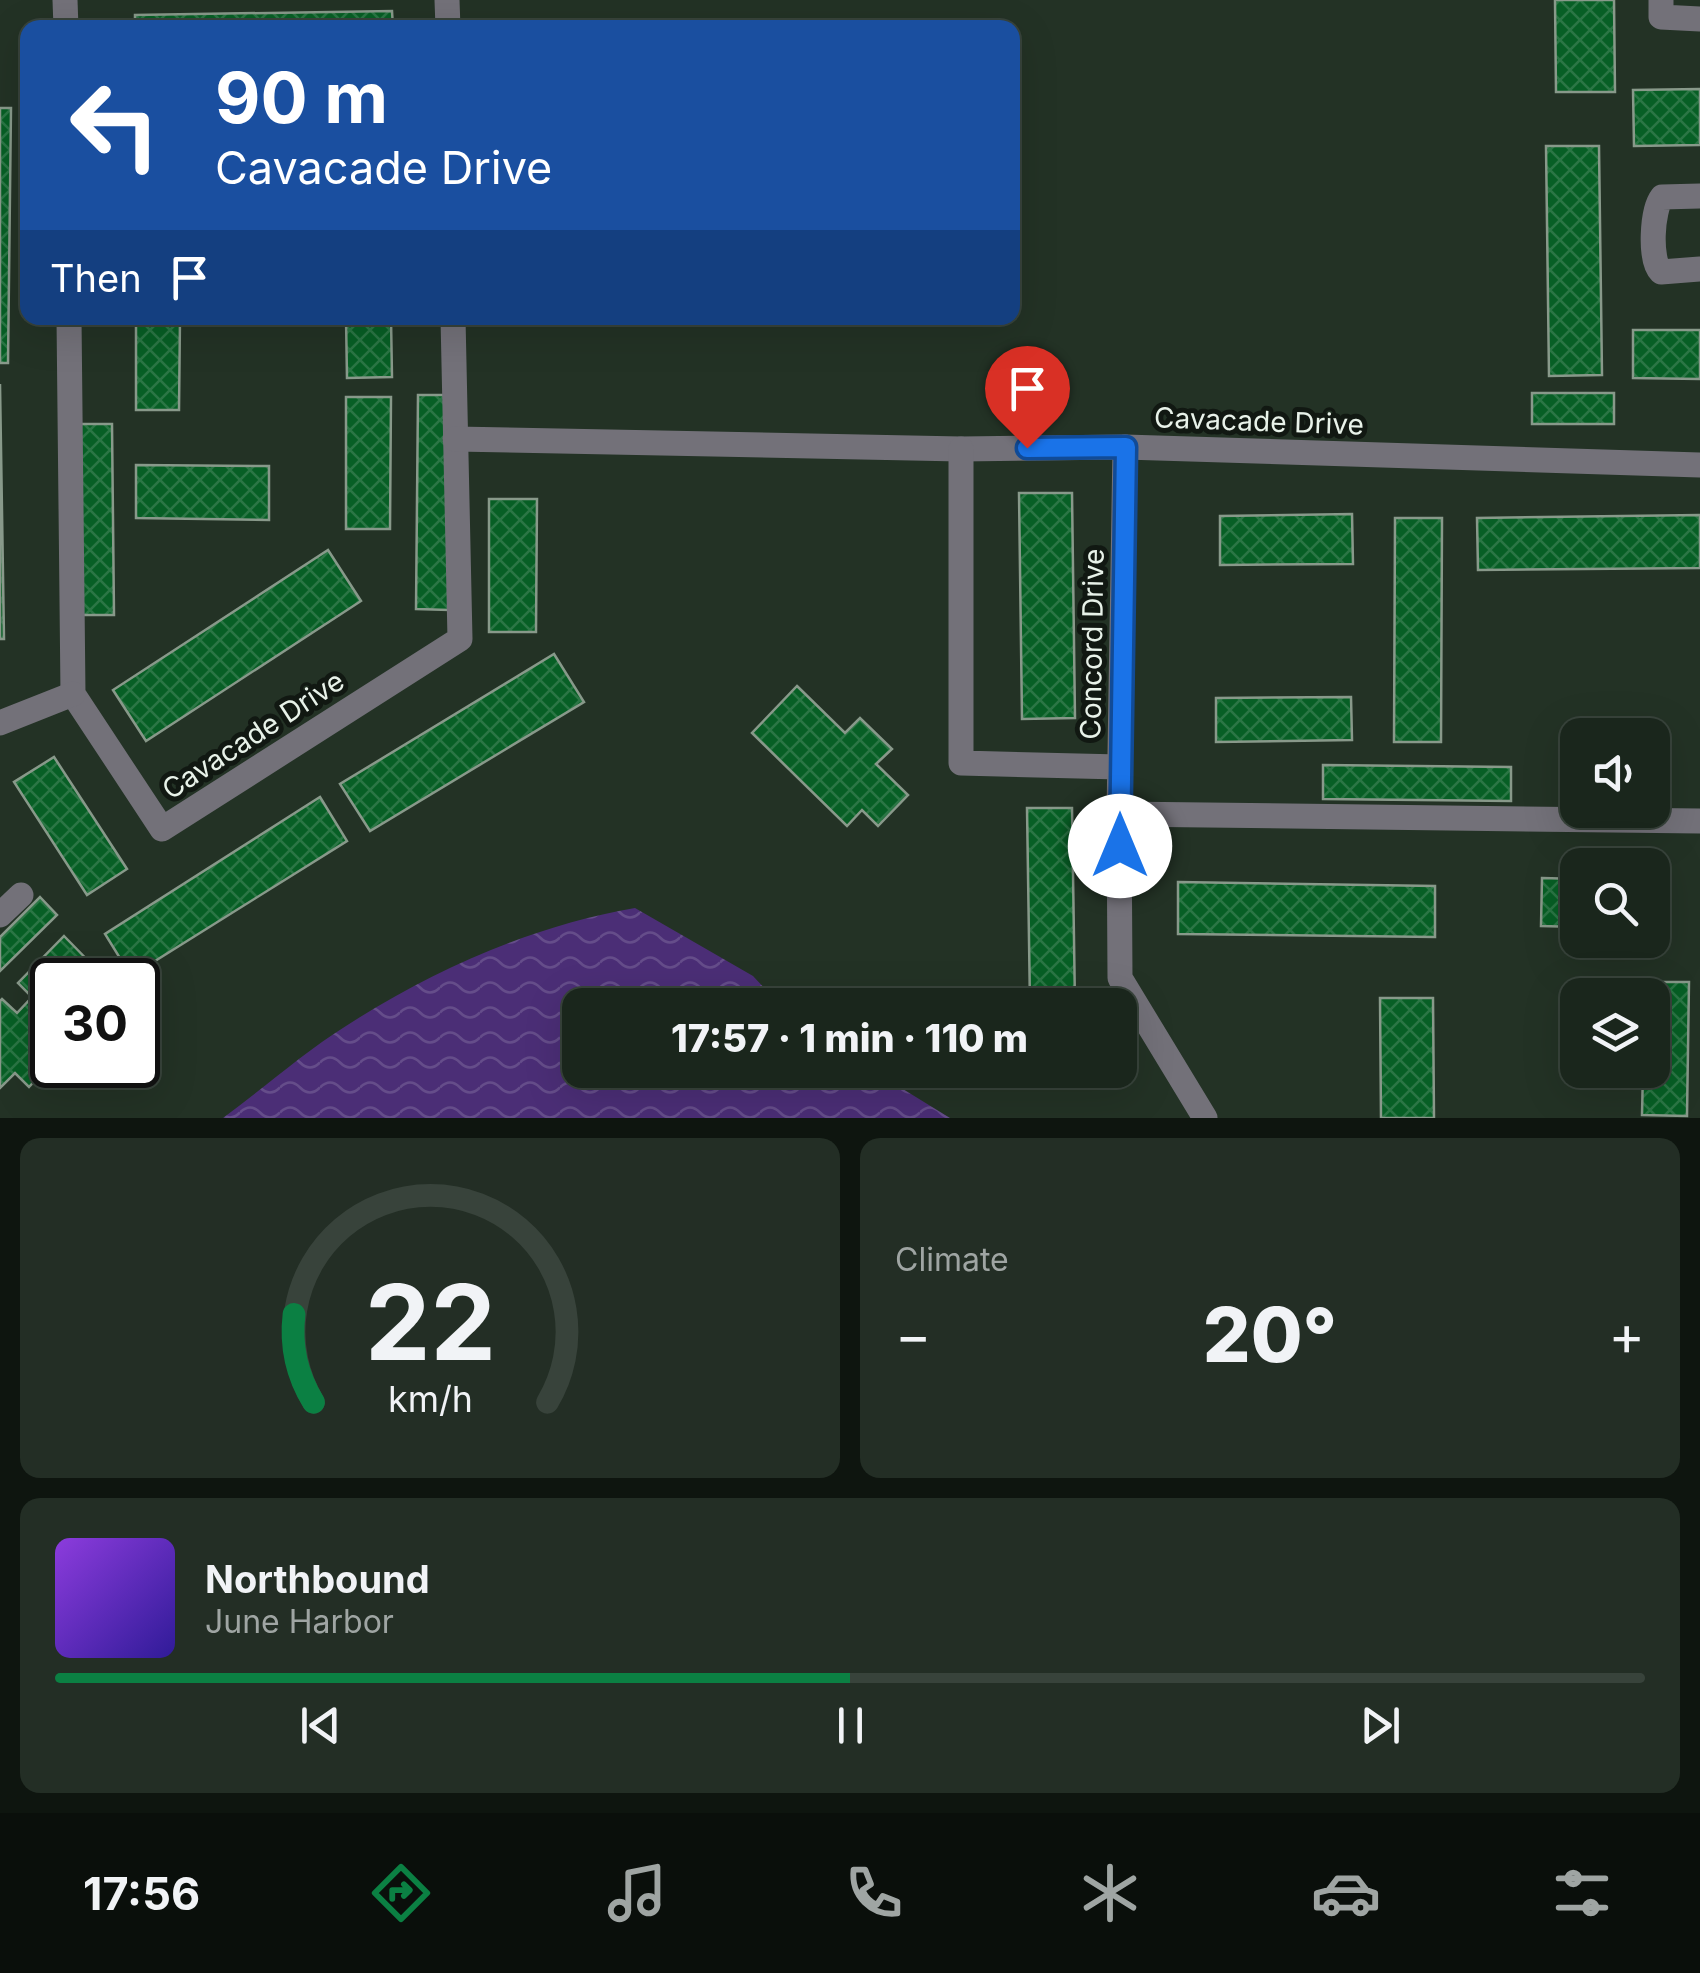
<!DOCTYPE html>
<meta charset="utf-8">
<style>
:root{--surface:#1a261c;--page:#232e25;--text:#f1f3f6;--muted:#9fa5a3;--line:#38433b;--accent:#0b8043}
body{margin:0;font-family:Inter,sans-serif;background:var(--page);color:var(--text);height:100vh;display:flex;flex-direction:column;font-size:38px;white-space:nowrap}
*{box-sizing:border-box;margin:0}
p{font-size:32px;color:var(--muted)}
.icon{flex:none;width:55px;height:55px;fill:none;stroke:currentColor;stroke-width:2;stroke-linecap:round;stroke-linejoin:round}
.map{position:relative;height:1118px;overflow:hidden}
.sheet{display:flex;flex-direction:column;gap:20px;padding:20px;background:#0e150f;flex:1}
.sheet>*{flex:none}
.hud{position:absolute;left:20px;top:20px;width:1000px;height:305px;border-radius:20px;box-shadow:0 10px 40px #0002,0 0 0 2px var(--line);background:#1a4fa0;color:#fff;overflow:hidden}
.controls{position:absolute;left:1560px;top:718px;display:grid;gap:20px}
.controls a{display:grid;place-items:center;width:110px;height:110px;border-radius:20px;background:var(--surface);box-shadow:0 10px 40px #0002,0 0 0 2px var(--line);font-size:50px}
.speed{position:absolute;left:30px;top:958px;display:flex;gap:20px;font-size:50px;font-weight:700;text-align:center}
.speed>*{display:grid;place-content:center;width:130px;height:130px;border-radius:50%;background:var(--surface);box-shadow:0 10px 40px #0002,0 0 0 2px var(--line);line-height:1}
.speed .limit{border:5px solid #111;border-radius:15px;background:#fff;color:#111}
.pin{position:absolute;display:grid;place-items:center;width:85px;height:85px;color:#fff;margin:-102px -42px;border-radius:50% 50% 50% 0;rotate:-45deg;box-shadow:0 0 10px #0007}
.pin .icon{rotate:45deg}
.me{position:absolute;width:110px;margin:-55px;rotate:0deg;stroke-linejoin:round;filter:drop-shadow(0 0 8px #0008)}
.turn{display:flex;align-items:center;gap:35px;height:210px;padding:0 30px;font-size:45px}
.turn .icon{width:130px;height:130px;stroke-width:2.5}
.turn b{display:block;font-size:70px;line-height:85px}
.then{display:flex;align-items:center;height:95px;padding:0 30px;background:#0003;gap:20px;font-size:38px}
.big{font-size:75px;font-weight:800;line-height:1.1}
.sheet .widget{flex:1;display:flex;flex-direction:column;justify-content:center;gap:15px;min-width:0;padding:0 35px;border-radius:20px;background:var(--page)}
.sheet .dial{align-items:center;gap:0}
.dial svg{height:260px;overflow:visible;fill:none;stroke:var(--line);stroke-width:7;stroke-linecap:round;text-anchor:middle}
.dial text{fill:var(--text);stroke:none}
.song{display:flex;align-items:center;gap:30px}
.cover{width:120px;height:120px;border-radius:15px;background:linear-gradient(135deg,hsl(270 70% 55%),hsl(250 70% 35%))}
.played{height:10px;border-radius:5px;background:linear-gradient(90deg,var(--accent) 50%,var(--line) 50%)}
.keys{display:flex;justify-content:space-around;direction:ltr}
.heat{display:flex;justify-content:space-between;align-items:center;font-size:55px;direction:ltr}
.sheet .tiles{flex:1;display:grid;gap:20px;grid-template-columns:1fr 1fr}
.widget:last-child{grid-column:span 2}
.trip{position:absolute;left:562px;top:988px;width:575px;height:100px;border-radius:20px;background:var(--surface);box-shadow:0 10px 40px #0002,0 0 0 2px var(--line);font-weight:800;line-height:100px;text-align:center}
.dock{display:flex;height:160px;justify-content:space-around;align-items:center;background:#0a0f0b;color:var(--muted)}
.dock .icon{width:70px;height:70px}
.dock .on{color:var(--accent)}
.dock b{font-size:45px;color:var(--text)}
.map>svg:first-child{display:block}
</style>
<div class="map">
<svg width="1700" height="1118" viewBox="0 0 1700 1118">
<defs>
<pattern id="water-waves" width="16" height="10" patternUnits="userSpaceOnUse" patternTransform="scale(2.5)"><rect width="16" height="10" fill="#4b2e76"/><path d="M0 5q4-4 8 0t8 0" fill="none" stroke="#654d8a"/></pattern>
<pattern id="building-cross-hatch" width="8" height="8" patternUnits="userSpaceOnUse" patternTransform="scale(2.5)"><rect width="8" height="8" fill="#075f25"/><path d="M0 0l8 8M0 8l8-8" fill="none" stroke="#2b7645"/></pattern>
</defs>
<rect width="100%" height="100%" fill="#233225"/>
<path fill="url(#water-waves)" d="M635 908 753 976 780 1005H580V1070H872L950 1118H223C264 1088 303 1053 346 1026 434 969 532 926 635 908Z"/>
<g fill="url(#building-cross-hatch)" stroke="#88998a" stroke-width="2.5">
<polygon points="1555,0 1614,0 1615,92 1556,92"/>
<polygon points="392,11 393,28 135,28 135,15"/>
<polygon points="1700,89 1700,145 1634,146 1633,90"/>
<polygon points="0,108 11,108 8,363 0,363"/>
<polygon points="1546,146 1599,146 1602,375 1549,376"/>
<polygon points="136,318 180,318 179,410 136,410"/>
<polygon points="346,318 391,318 392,377 347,378"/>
<polygon points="1633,330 1700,330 1700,379 1633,378"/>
<polygon points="0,384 4,639 0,639"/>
<rect x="1532" y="393" width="82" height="31"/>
<polygon points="418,395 450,395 449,610 416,609"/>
<polygon points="346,397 391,397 390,529 346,529"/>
<polygon points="78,424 112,424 114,615 80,615"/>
<polygon points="136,465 269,466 269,520 136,518"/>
<polygon points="1019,493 1072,493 1075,718 1022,719"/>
<polygon points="489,499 537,499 536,632 489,632"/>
<polygon points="1352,514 1353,564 1220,565 1220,516"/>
<polygon points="1700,515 1700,568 1478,570 1477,518"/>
<polygon points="1395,518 1442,518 1441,742 1394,742"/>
<polygon points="328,550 361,601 146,741 113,690"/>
<polygon points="554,654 584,702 370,831 340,784"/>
<polygon points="797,686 845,733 860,718 892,749 876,764 908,795 878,826 862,810 847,826 752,733"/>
<polygon points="1351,697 1352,740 1216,742 1216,698"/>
<polygon points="54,757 127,869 87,895 14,782"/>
<polygon points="1323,765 1511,767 1511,801 1323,799"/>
<polygon points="320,797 347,841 131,976 105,934"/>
<polygon points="1027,808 1072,808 1075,1005 1030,1005"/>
<polygon points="1542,878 1578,879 1578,927 1541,926"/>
<polygon points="1178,882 1435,886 1435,937 1178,934"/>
<polygon points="1652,882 1667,882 1665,931 1652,930"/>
<polygon points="40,897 57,915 0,971 0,937"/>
<polygon points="64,936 106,979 52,980 52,1065 78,1065 59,1085 44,1071 29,1087 15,1073 0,1088 0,1001 2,999 17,1013 32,997 18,983"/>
<polygon points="1644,982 1689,982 1687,1116 1642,1115 1643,1070 1652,1070 1652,995 1644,995"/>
<polygon points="1380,998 1433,998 1434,1118 1381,1118"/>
</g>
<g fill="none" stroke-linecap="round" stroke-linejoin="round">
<g stroke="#737179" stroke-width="25">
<polyline points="65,0 66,28"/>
<polyline points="447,0 448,28"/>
<polyline points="1661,0 1661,17 1700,19"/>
<path d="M1700 196 1662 197C1652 210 1649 260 1661 272L1700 269"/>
<polyline points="69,318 73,694 162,829 460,639 453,318"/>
<polyline points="455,439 961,449 1125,447 1700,465"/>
<polyline points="1125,447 1119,814 1120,978 1205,1118"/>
<polyline points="961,449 961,763 1120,767"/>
<polyline points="0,723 73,694"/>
<polyline points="1119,814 1700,821"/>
<polyline points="0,915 21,895"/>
</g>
</g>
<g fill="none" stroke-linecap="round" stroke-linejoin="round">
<g stroke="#114b97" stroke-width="25">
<polyline id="route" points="1027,448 1126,447 1120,846"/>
</g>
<use href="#route" stroke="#1a73e8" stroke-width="18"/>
</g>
<g text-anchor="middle" stroke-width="10" stroke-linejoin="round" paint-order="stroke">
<g font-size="28" fill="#e8f2e9" stroke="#111812">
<text transform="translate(1259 421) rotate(2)" y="10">Cavacade Drive</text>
<text transform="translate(1092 644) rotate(-89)" y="10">Concord Drive</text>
<text transform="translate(253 735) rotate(-33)" y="10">Cavacade Drive</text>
</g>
</g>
</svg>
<div class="controls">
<a><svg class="icon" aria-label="sound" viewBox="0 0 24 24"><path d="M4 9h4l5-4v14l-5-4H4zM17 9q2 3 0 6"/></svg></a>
<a><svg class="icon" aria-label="search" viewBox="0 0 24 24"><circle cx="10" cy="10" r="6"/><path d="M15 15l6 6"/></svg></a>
<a><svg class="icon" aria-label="layers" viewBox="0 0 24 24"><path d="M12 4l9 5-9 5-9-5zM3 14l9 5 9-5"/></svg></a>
</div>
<div class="speed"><div class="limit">30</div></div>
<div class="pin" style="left:1027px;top:448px;background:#d93025"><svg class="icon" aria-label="arrive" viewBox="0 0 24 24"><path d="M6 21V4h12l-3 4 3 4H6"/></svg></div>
<svg class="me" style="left:1120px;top:846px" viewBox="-20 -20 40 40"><circle r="19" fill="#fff"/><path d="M0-13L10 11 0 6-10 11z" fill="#1a73e8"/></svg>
<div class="trip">17:57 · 1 min · 110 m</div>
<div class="hud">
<div class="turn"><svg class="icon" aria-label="left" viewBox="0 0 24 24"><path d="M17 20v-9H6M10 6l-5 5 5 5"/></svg><div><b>90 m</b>Cavacade Drive</div></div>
<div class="then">Then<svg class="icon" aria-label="arrive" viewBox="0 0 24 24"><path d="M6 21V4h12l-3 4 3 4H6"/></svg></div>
</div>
</div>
<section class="sheet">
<div class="tiles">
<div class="widget dial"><svg viewBox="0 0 100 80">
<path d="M14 69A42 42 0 1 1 86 69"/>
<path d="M14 69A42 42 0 0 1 8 42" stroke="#0b8043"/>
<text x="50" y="56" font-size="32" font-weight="700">22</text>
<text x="50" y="72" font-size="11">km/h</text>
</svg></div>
<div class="widget"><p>Climate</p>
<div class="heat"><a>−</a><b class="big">20°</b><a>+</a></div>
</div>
<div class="widget">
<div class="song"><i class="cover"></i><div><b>Northbound</b><p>June Harbor</p></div></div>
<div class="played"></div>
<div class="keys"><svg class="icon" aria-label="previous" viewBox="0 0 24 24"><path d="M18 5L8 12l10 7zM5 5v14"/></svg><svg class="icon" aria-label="pause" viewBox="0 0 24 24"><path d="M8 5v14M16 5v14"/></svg><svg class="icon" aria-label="next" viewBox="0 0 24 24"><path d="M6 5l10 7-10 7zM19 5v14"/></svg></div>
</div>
</div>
</section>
<nav class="dock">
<b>17:56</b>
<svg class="icon on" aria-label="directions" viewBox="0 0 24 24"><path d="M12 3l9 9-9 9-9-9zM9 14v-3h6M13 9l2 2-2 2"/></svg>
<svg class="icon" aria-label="music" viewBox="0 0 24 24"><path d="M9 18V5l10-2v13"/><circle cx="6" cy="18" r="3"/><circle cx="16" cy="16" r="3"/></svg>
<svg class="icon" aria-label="phone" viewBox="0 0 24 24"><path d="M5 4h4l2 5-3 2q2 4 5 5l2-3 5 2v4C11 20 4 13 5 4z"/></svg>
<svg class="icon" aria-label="climate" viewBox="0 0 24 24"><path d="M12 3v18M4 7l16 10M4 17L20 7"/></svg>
<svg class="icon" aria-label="car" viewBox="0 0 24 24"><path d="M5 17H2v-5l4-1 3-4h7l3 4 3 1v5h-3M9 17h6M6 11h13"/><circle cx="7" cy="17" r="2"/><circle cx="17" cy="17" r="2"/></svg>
<svg class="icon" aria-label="filters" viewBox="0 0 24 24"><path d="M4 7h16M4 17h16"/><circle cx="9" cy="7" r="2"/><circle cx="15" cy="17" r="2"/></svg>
</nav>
